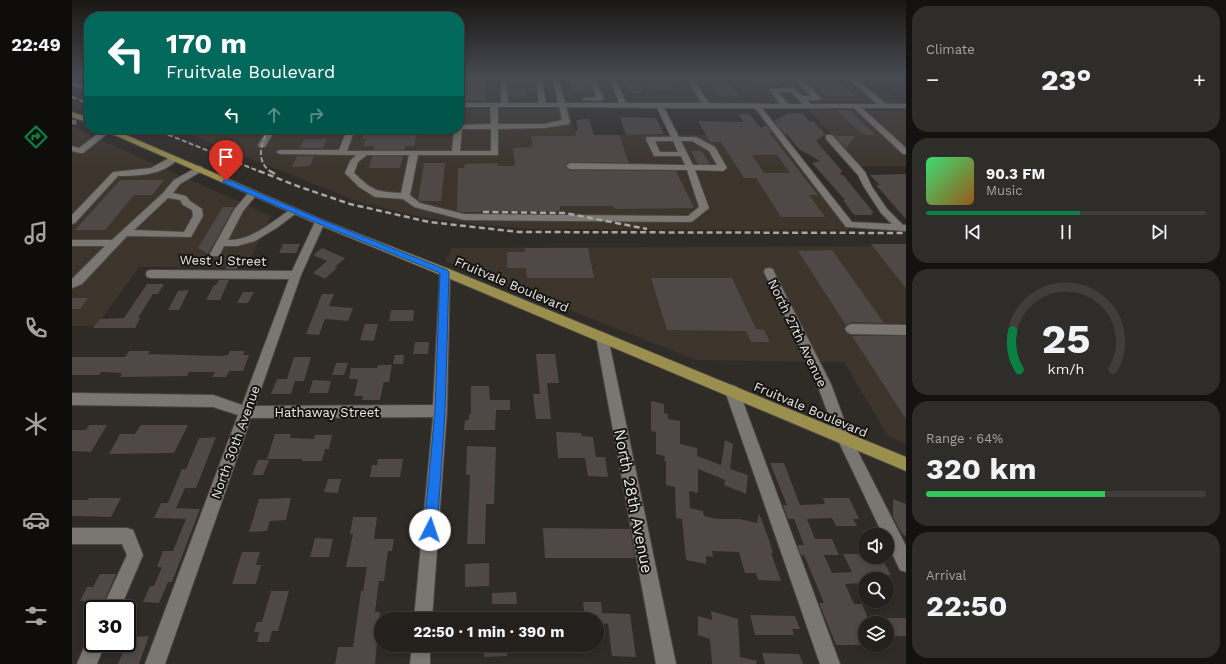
<!DOCTYPE html>
<meta charset="utf-8">
<style>
:root{--surface:#23201d;--page:#2f2d2a;--text:#f1f3f6;--muted:#a3a3a4;--line:#403e3b;--accent:#0b8043}
body{margin:0;font-family:"Work Sans",sans-serif;background:var(--page);color:var(--text);height:100vh;display:flex;flex-direction:column;font-size:15px;white-space:nowrap}
*{box-sizing:border-box;margin:0}
p{font-size:13px;color:var(--muted)}
.icon{flex:none;width:22px;height:22px;fill:none;stroke:currentColor;stroke-width:2;stroke-linecap:round;stroke-linejoin:round}
.map{position:relative;flex:1;overflow:hidden}
.drawer{display:flex;flex-direction:column;gap:6px;padding:6px;background:#131210;width:320px}
.drawer>*{flex:none}
.top-card{position:absolute;left:12px;top:12px;width:380px;height:122px;border-radius:16px;box-shadow:0 2px 6px #0003,0 0 0 1px var(--line);background:#00695c;color:#fff;overflow:hidden}
.fabs{position:absolute;left:786px;top:528px;display:grid;gap:8px}
.fabs a{display:grid;place-items:center;width:36px;height:36px;border-radius:50%;background:var(--surface);box-shadow:0 2px 6px #0003,0 0 0 1px var(--line);font-size:20px}
.speed{position:absolute;left:12px;top:600px;display:flex;gap:8px;font-size:20px;font-weight:700;text-align:center}
.speed>*{display:grid;place-content:center;width:52px;height:52px;border-radius:50%;background:var(--surface);box-shadow:0 2px 6px #0003,0 0 0 1px var(--line);line-height:1}
.speed .limit{border:2px solid #111;border-radius:6px;background:#fff;color:#111}
.pin{position:absolute;display:grid;place-items:center;width:34px;height:34px;color:#fff;margin:-41px -17px;border-radius:50% 50% 50% 0;rotate:-45deg;box-shadow:0 0 4px #0007}
.pin .icon{rotate:45deg}
.me{position:absolute;width:44px;margin:-22px;rotate:4deg;stroke-linejoin:round;filter:drop-shadow(0 0 3px #0008)}
.turn{display:flex;align-items:center;gap:14px;height:84px;padding:0 16px;font-size:18px}
.turn .icon{width:52px;height:52px;stroke-width:2.5}
.turn b{display:block;font-size:28px;line-height:34px}
.lanes{display:flex;align-items:center;height:38px;padding:0 16px;background:#0003;justify-content:center;gap:20px;direction:ltr}
.lanes .off{opacity:.35}
.big{font-size:30px;font-weight:700;line-height:1.1}
.drawer .widget{flex:1;display:flex;flex-direction:column;justify-content:center;gap:6px;min-width:0;padding:0 14px;border-radius:16px;background:var(--page)}
.drawer .dial{align-items:center;gap:0}
.dial svg{height:104px;overflow:visible;fill:none;stroke:var(--line);stroke-width:7;stroke-linecap:round;text-anchor:middle}
.dial text{fill:var(--text);stroke:none}
.song{display:flex;align-items:center;gap:12px}
.cover{width:48px;height:48px;border-radius:6px;background:linear-gradient(135deg,hsl(140 70% 55%),hsl(30 70% 35%))}
.played{height:4px;border-radius:2px;background:linear-gradient(90deg,var(--accent) 55%,var(--line) 55%)}
.keys{display:flex;justify-content:space-around;direction:ltr}
.heat{display:flex;justify-content:space-between;align-items:center;font-size:22px;direction:ltr}
.charge{height:6px;border-radius:3px;background:linear-gradient(90deg,#34c759 64%,var(--line) 0)}
.trip{position:absolute;left:302px;top:612px;width:230px;height:40px;border-radius:20px;background:var(--surface);box-shadow:0 2px 6px #0003,0 0 0 1px var(--line);font-weight:700;line-height:40px;text-align:center}
main{display:flex;flex:1;min-height:0}
.tabs{display:flex;flex-direction:column;width:72px;justify-content:space-around;align-items:center;background:#0e0d0c;color:var(--muted)}
.tabs .icon{width:28px;height:28px}
.tabs .selected{color:var(--accent)}
.tabs b{font-size:18px;color:var(--text)}
.map>svg:first-child{display:block}
</style>
<main>
<nav class="tabs">
<b>22:49</b>
<svg class="icon selected" aria-label="directions" viewBox="0 0 24 24"><path d="M12 3l9 9-9 9-9-9zM9 14v-3h6M13 9l2 2-2 2"/></svg>
<svg class="icon" aria-label="music" viewBox="0 0 24 24"><path d="M9 18V5l10-2v13"/><circle cx="6" cy="18" r="3"/><circle cx="16" cy="16" r="3"/></svg>
<svg class="icon" aria-label="phone" viewBox="0 0 24 24"><path d="M5 4h4l2 5-3 2q2 4 5 5l2-3 5 2v4C11 20 4 13 5 4z"/></svg>
<svg class="icon" aria-label="climate" viewBox="0 0 24 24"><path d="M12 3v18M4 7l16 10M4 17L20 7"/></svg>
<svg class="icon" aria-label="car" viewBox="0 0 24 24"><path d="M5 17H2v-5l4-1 3-4h7l3 4 3 1v5h-3M9 17h6M6 11h13"/><circle cx="7" cy="17" r="2"/><circle cx="17" cy="17" r="2"/></svg>
<svg class="icon" aria-label="filters" viewBox="0 0 24 24"><path d="M4 7h16M4 17h16"/><circle cx="9" cy="7" r="2"/><circle cx="15" cy="17" r="2"/></svg>
</nav>
<div class="map">
<svg width="834" height="664" viewBox="0 0 834 664">
<rect width="100%" height="100%" fill="#2f2b27"/>
<g fill="#3d352c">
<polygon points="387,77 797,77 830,103 387,102"/>
<polygon points="387,109 497,109 503,135 702,135 777,230 458,229 400,224 344,216 287,202 104,129 387,129"/>
<polygon points="736,109 834,111 834,166 788,166"/>
<polygon points="0,127 199,216 174,267 67,267 25,326 0,326"/>
<polygon points="834,246 834,444 816,436 772,362 624,360 373,261 380,248"/>
</g>
<g fill="#4f4846" fill-rule="evenodd">
<polygon points="388,77 414,77 413,100 387,100"/>
<polygon points="573,77 600,77 605,86 598,86 600,89 579,89"/>
<polygon points="633,77 646,77 649,81 655,81 667,96 647,96"/>
<polygon points="676,77 701,77 709,86 683,86"/>
<polygon points="735,77 762,77 783,96 754,96"/>
<polygon points="437,82 463,82 464,92 455,92 455,96 449,96 449,97 437,97"/>
<polygon points="553,82 567,82 572,93 558,93"/>
<polygon points="498,84 517,86 519,91 500,93"/>
<polygon points="765,110 777,110 803,135 790,134"/>
<polygon points="717,113 730,113 737,121 741,121 753,134 744,141 771,172 769,172 768,175 771,175 802,213 799,213 801,215 782,215 771,200 773,200 740,163 748,161 727,149 715,134 713,135 702,121"/>
<path d="M666 114H677L689 128 694 125 701 134 697 132 746 195H737L753 217H709L684 178H672L649 142H638L626 121 672 122ZM680 155H705L718 173H692Z"/>
<polygon points="548,117 584,118 592,134 554,135"/>
<polygon points="509,119 517,119 522,135 547,135 557,163 498,162 493,165 493,167 498,170 604,171 622,208 542,209 541,206 488,206 488,211 390,212 385,211 386,168 392,168 393,164 425,163 426,166 443,166 441,148 461,147 459,136 504,136 503,130 506,130 504,120 509,120"/>
<polygon points="294,129 346,129 342,146 333,146 332,150 302,150 303,146 292,146 294,139 290,139"/>
<polygon points="763,136 783,136 774,148"/>
<polygon points="232,139 255,139 251,148 228,148"/>
<polygon points="619,151 630,151 638,164 626,164"/>
<polygon points="225,156 242,156 238,166 220,167"/>
<polygon points="300,156 331,156 328,168 297,168"/>
<polygon points="352,163 373,163 369,201 348,201 346,200"/>
<polygon points="834,174 834,219 804,185 808,185 798,175"/>
<polygon points="48,180 92,180 80,195 62,195 33,230 3,230"/>
<polygon points="151,207 162,207 136,254 126,248"/>
<polygon points="211,244 228,244 224,253 207,253"/>
<polygon points="799,244 834,244 834,288"/>
<polygon points="250,248 273,258 263,267 265,268 253,279 241,273 255,261 241,255"/>
<polygon points="452,248 516,248 522,278 455,278 454,268 435,268 435,252 453,252"/>
<polygon points="760,250 812,323 779,322 774,325 726,251"/>
<polygon points="159,258 171,258 165,269 153,269"/>
<polygon points="579,278 660,278 684,329 692,330 698,342 679,342 674,331 595,330"/>
<polygon points="147,280 157,280 148,300 134,300 142,285 144,285"/>
<polygon points="75,284 92,284 86,294 81,294 66,318 68,318 63,328 21,328 28,319 52,318"/>
<polygon points="117,290 107,310 96,310 106,291"/>
<polygon points="171,292 182,292 176,303 165,303"/>
<polygon points="250,294 262,294 257,306 281,308 276,321 253,319 247,335 234,334"/>
<polygon points="0,298 16,298 8,309 0,309"/>
<polygon points="319,310 342,310 341,321 317,321"/>
<polygon points="293,324 306,324 302,341 288,340"/>
<polygon points="780,336 834,336 834,419"/>
<polygon points="343,342 357,342 356,354 341,354"/>
<polygon points="57,351 78,351 76,354 150,356 156,355 158,351 173,351 171,355 177,355 171,371 157,371 154,377 140,377 143,372 117,372 115,376 48,377 50,373 29,372 27,375 0,375 0,357 53,357"/>
<polygon points="464,354 483,354 487,383 475,383 479,419 464,419 461,394 468,394"/>
<polygon points="323,355 332,355 331,364 321,364"/>
<polygon points="222,357 239,357 232,381 223,381 219,394 199,394 205,379 215,379"/>
<polygon points="264,363 276,363 272,375 260,375"/>
<polygon points="306,365 320,365 317,382 312,382 308,400 290,400 291,396 282,396 286,379 277,379 279,368 305,368"/>
<polygon points="241,380 259,381 256,393 237,393"/>
<polygon points="399,386 417,386 418,400 438,400 438,410 424,410 423,430 392,430 393,420 397,420 397,414 399,414"/>
<polygon points="579,401 592,404 592,413 596,414 596,419 608,421 608,444 625,448 625,456 649,465 653,440 661,444 658,469 676,475 674,494 652,485 653,480 626,469 626,493 617,491 618,508 631,511 632,516 645,519 667,519 685,523 687,513 697,540 701,553 699,553 709,581 686,580 684,573 673,573 667,552 640,551 641,557 634,556 634,564 614,560 610,519 604,518 603,487 594,485 594,461 592,461 593,456 584,454 584,432 579,431"/>
<polygon points="17,425 35,425 19,452 0,451 0,430 14,430"/>
<polygon points="69,425 116,425 102,453 37,454 48,434 63,434"/>
<polygon points="484,432 509,433 510,436 521,437 524,457 533,457 536,477 516,476 513,458 486,458"/>
<polygon points="203,434 219,434 218,438 242,439 243,435 260,435 257,449 253,449 250,461 230,461 230,459 195,459"/>
<polygon points="144,437 124,488 113,488 104,508 128,509 100,582 96,582 87,603 71,602 78,586 82,586 90,567 85,567 91,551 101,551 114,519 82,518 89,503 96,503 110,469 114,469 127,438"/>
<polygon points="395,446 424,447 422,504 414,504 413,544 395,544 398,475 394,475"/>
<polygon points="306,459 331,459 328,477 298,477 300,465 305,465"/>
<polygon points="186,460 197,460 191,475 180,475"/>
<polygon points="698,463 712,463 728,505 753,504 751,498 777,498 787,519 781,519 785,526 764,526 760,518 735,519 743,539 760,539 767,555 752,555 760,573 780,572 771,554 793,554 793,557 809,557 819,575 802,575 804,579 793,579 793,583 773,584 782,604 790,604 798,623 789,623 793,633 793,645 764,645 747,603 752,603 732,555 729,555 725,545 732,545 722,519 716,519 711,505 715,505"/>
<polygon points="256,479 269,479 266,493 252,492"/>
<polygon points="17,498 49,498 39,517 0,516 0,500 16,500"/>
<polygon points="219,498 214,520 198,521 195,531 177,532 187,499"/>
<polygon points="821,499 834,504 834,536 830,534 821,517"/>
<polygon points="281,517 305,517 302,539 322,539 320,551 316,551 312,581 307,581 303,612 308,612 303,664 263,664 266,647 281,647 289,591 291,591 295,567 274,567 281,534 278,534"/>
<polygon points="471,528 558,529 563,558 473,558"/>
<polygon points="243,538 261,539 257,557 238,557"/>
<polygon points="170,552 188,552 184,565 189,565 184,584 160,584"/>
<polygon points="417,563 417,586 393,587 393,564"/>
<polygon points="28,574 44,574 29,609 12,609 15,601 8,601 15,587 21,587"/>
<polygon points="199,591 217,591 206,631 200,631 197,642 185,642 187,632 182,632 185,622 190,622"/>
<polygon points="444,592 445,604 420,604 420,593"/>
<polygon points="511,602 529,602 530,613 558,614 564,657 540,656 536,624 525,623 525,619 513,619"/>
<polygon points="639,611 666,619 668,657 685,661 684,664 640,664 638,639 626,635 626,616 640,620"/>
<polygon points="678,615 723,616 728,629 720,629 722,635 683,635"/>
<rect x="815" y="618" width="19" height="18"/>
<polygon points="77,636 67,664 46,664 57,637"/>
<polygon points="412,645 435,645 435,656 412,657"/>
<polygon points="690,653 727,654 731,664 693,664"/>
</g>
<g fill="none" stroke-linecap="round" stroke-linejoin="round">
<g stroke="#4a4643" stroke-width="2">
<g id="minor">
<path d="M432 77 469 78 474 103H486L480 77H486L493 103H547L537 77H568L567 79 565 80H544L554 103H630L613 77H619L637 103 708 104 698 91V89L721 88 731 96H739L721 77H728L749 98 745 100H735L739 104H805L775 77H782L814 104H834V108H790L834 148V154H831L782 108H690L780 222 820 224 809 213 792 187 786 175 754 139V135H760L793 172 800 187 815 209 831 225H834V231L774 227 683 108H592L607 137H624L643 147 655 168 651 171 623 170 637 208 621 221 618 222 392 220 342 207 331 199 303 197 287 187 273 173 278 161 284 155 208 154 204 152 208 150H267L275 129H283L275 151H380L382 129H387V125L419 124 418 107H387V103H429V79ZM435 81H464L467 103H436ZM706 92H719L731 104H716ZM426 107H487L490 120 472 124H426ZM494 107 585 108 599 137H575L574 139 582 156H609L613 165 498 163 494 166 498 169 615 170 627 207 616 216 392 214 348 203 338 195 346 155H426V129L472 128 497 124 498 122ZM390 129H419V151H388ZM583 141H601L606 152H588ZM609 141H620L637 151 645 165H621ZM295 155H337L329 193C303 192 300 190 282 173L286 162Z"/>
<polygon points="0,81 17,87 17,91 0,85"/>
<polygon points="498,81 524,81 532,99 528,101 511,100 511,98 524,97 519,84 500,84 497,82"/>
<rect x="0" y="120" width="4" height="4"/>
<polygon points="32,129 40,130 11,153 8,153 0,151 0,146 7,148"/>
<polygon points="196,129 204,129 193,147 187,147 186,145"/>
<path d="M99 157H102L106 159C91 175 67 176 46 176L3 223 0 224V215L41 172 79 168Z"/>
<path d="M127 166 130 167 131 169 130 171 108 184 101 193 114 196 118 201 130 209 131 216 119 237 55 236 10 284 0 288V279L33 246H0V240H40L91 193 102 180ZM96 198 108 200 111 205 120 210 121 216 112 232 62 230Z"/>
<path d="M181 190 186 193 171 211 156 240C179 241 200 222 219 209L222 208 227 211 206 227 183 241 165 246H152L147 256H139L138 254 162 210 178 191Z"/>
<polygon points="248,219 253,222 229,275 183,406 361,405 368,272 369,269 377,269 378,272 375,411 360,619 342,619 361,417 179,418 93,664 73,664 166,415 141,407 0,405 0,393 141,395 170,405 217,279 79,278 75,277 74,274 75,271 79,270 220,271 243,222"/>
<polygon points="697,268 701,269 702,272 759,384 778,436 834,546 834,572 828,570 815,543 815,535 811,535 765,438 745,384 692,272 693,269"/>
<polygon points="779,324 834,325 834,335 779,334 775,332 773,329 775,326"/>
<polygon points="530,332 534,334 536,337 604,664 584,664 524,337 526,334"/>
<polygon points="660,385 665,387 667,391 768,664 748,664 653,391 655,387"/>
<polygon points="0,528 55,528 61,530 71,555 48,609 30,609 55,555 50,544 0,544"/>
<polygon points="21,635 21,643 33,643 25,664 5,664 17,636"/>
<polygon points="340,645 358,645 358,664 338,664"/>
</g>
</g>
<g stroke="#4a4643" stroke-width="2">
<g id="major">
<polygon points="0,112 17,118 17,123 0,117"/>
<polygon points="29,129 40,129 251,220 377,269 834,457 834,471 369,275 245,224"/>
</g>
</g>
<use href="#minor" fill="#7a7671" fill-rule="evenodd"/>
<use href="#major" fill="#9a8f4d" fill-rule="evenodd"/>
<g stroke="#a9a6a3" stroke-width="2" stroke-dasharray="5 2.5" stroke-linecap="butt">
<polyline points="0,97 17,104"/>
<polyline points="82,129 189,172"/>
<path d="M197 129C189 143 183 161 199 172"/>
</g>
<g stroke="#a9a6a3" stroke-width="2.5" stroke-dasharray="6 3.5" stroke-linecap="butt">
<polyline points="187,171 228,187 278,204 357,222 447,232 834,233"/>
<polyline points="198,171 203,174"/>
<polyline points="411,212 493,213 575,229"/>
</g>
</g>
<linearGradient id="sky" x2="0" y2="1"><stop stop-color="#1a1815"/><stop offset="0.45" stop-color="#474a52"/><stop offset="1" stop-color="#474a52" stop-opacity="0"/></linearGradient>
<rect width="834" height="170" fill="url(#sky)"/>
<polygon fill="#1a73e8" stroke="#114b97" points="154,179 250,220 375,270 377,272 373,411 365,530 363,534 358,536 354,534 352,530 363,411 368,273 245,223 152,183 151,181"/>
<g text-anchor="middle" stroke-width="4" stroke-linejoin="round" paint-order="stroke">
<g font-size="13" fill="#eae7e4" stroke="#151412">
<text transform="translate(151 260) rotate(1)" y="5">West J Street</text>
<text transform="translate(440 284) rotate(23)" y="5">Fruitvale Boulevard</text>
<text transform="translate(726 333) rotate(64)" y="5">North 27th Avenue</text>
<text transform="translate(739 409) rotate(23)" y="5">Fruitvale Boulevard</text>
<text x="255" y="417">Hathaway Street</text>
<text transform="translate(163 442) rotate(-70)" y="5">North 30th Avenue</text>
</g>
<g font-size="16" fill="#eae7e4" stroke="#151412">
<text transform="translate(562 501) rotate(79)" y="6">North 28th Avenue</text>
</g>
</g>
</svg>
<div class="fabs">
<a><svg class="icon" aria-label="sound" viewBox="0 0 24 24"><path d="M4 9h4l5-4v14l-5-4H4zM17 9q2 3 0 6"/></svg></a>
<a><svg class="icon" aria-label="search" viewBox="0 0 24 24"><circle cx="10" cy="10" r="6"/><path d="M15 15l6 6"/></svg></a>
<a><svg class="icon" aria-label="layers" viewBox="0 0 24 24"><path d="M12 4l9 5-9 5-9-5zM3 14l9 5 9-5"/></svg></a>
</div>
<div class="speed"><div class="limit">30</div></div>
<div class="pin" style="left:154px;top:181px;background:#d93025"><svg class="icon" aria-label="arrive" viewBox="0 0 24 24"><path d="M6 21V4h12l-3 4 3 4H6"/></svg></div>
<svg class="me" style="left:358px;top:530px" viewBox="-20 -20 40 40"><circle r="19" fill="#fff"/><path d="M0-13L10 11 0 6-10 11z" fill="#1a73e8"/></svg>
<div class="trip">22:50 · 1 min · 390 m</div>
<div class="top-card">
<div class="turn"><svg class="icon" aria-label="left" viewBox="0 0 24 24"><path d="M17 20v-9H6M10 6l-5 5 5 5"/></svg><div><b>170 m</b>Fruitvale Boulevard</div></div>
<div class="lanes"><svg class="icon" aria-label="left" viewBox="0 0 24 24"><path d="M17 20v-9H6M10 6l-5 5 5 5"/></svg><svg class="icon off" aria-label="ahead" viewBox="0 0 24 24"><path d="M12 20V5M6 11l6-6 6 6"/></svg><svg class="icon off" aria-label="right" viewBox="0 0 24 24"><path d="M7 20v-9h11M14 6l5 5-5 5"/></svg></div>
</div>
</div>
<section class="drawer">
<div class="widget"><p>Climate</p>
<div class="heat"><a>−</a><b class="big">23°</b><a>+</a></div>
</div>
<div class="widget">
<div class="song"><i class="cover"></i><div><b>90.3 FM</b><p>Music</p></div></div>
<div class="played"></div>
<div class="keys"><svg class="icon" aria-label="previous" viewBox="0 0 24 24"><path d="M18 5L8 12l10 7zM5 5v14"/></svg><svg class="icon" aria-label="pause" viewBox="0 0 24 24"><path d="M8 5v14M16 5v14"/></svg><svg class="icon" aria-label="next" viewBox="0 0 24 24"><path d="M6 5l10 7-10 7zM19 5v14"/></svg></div>
</div>
<div class="widget dial"><svg viewBox="0 0 100 80">
<path d="M14 69A42 42 0 1 1 86 69"/>
<path d="M14 69A42 42 0 0 1 9 39" stroke="#0b8043"/>
<text x="50" y="56" font-size="32" font-weight="700">25</text>
<text x="50" y="72" font-size="11">km/h</text>
</svg></div>
<div class="widget"><p>Range · 64%</p><b class="big">320 km</b><div class="charge"></div></div>
<div class="widget"><p>Arrival</p><b class="big">22:50</b></div>
</section>
</main>
